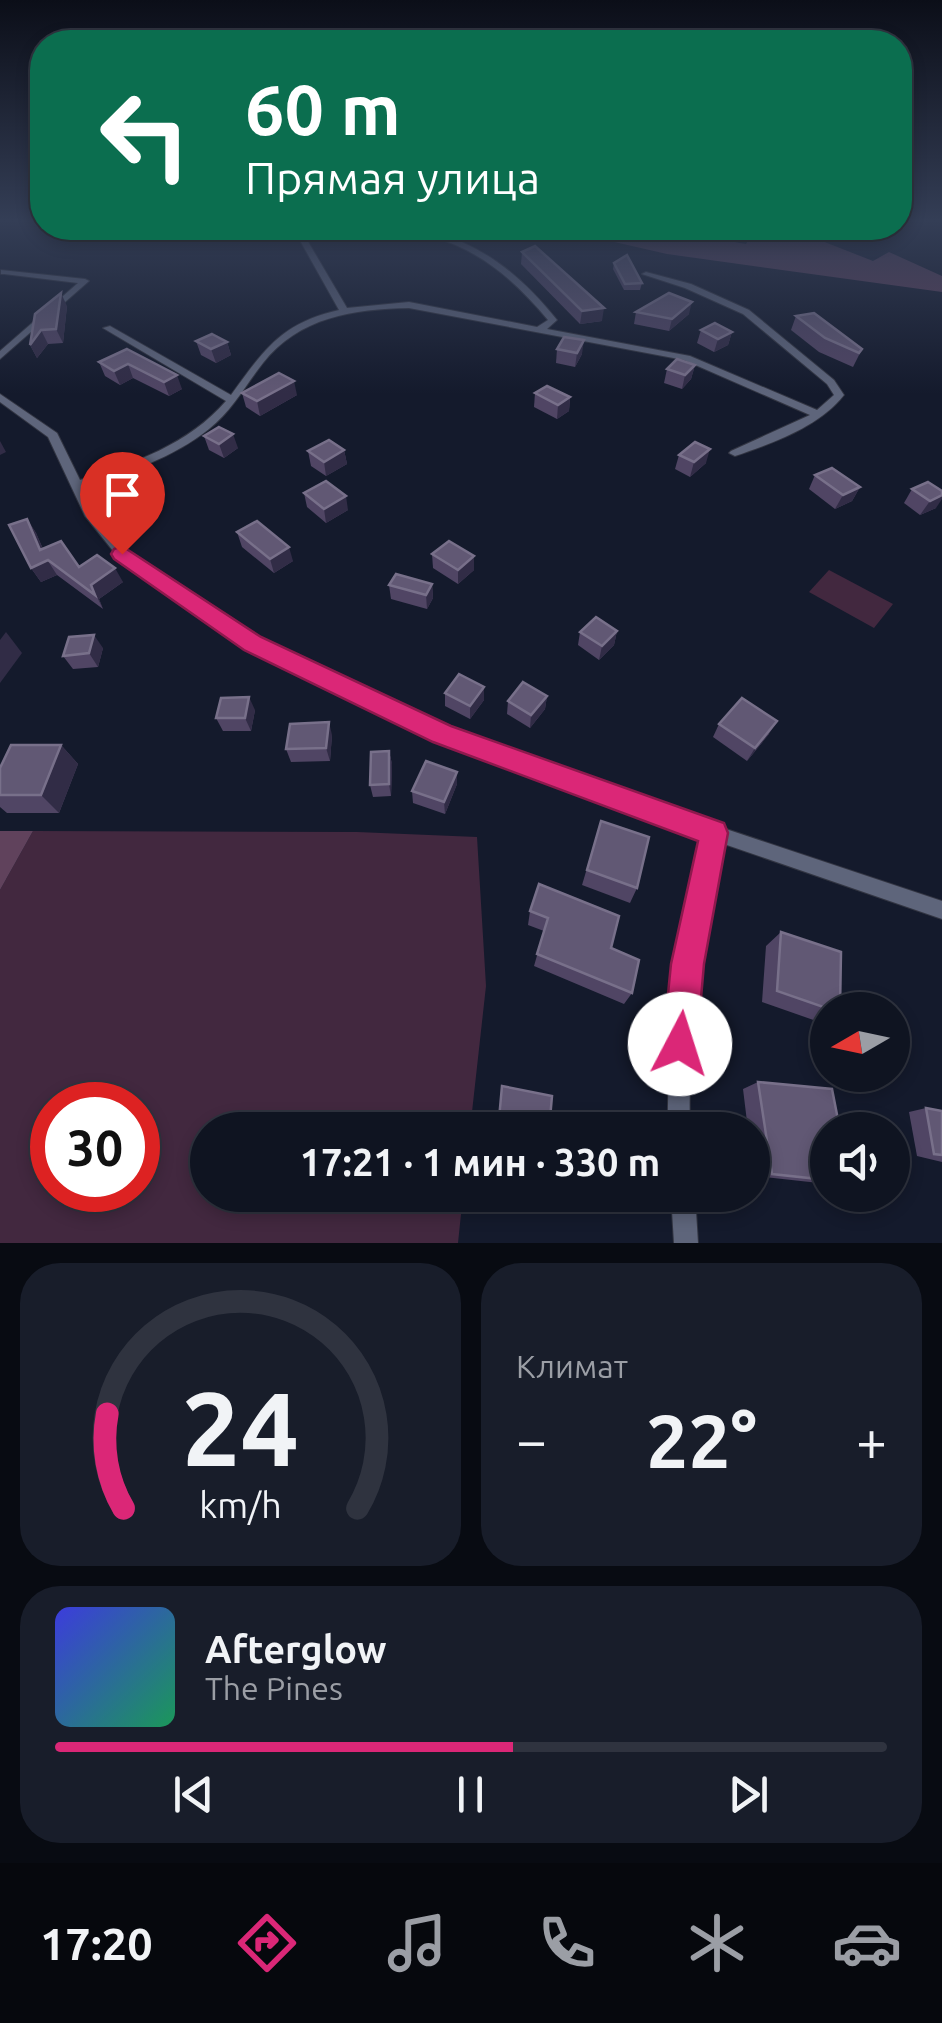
<!DOCTYPE html>
<html lang="ru">
<meta charset="utf-8">
<style>
:root{--surface:#0f1421;--page:#181d2a;--text:#f1f3f6;--muted:#9b9ea5;--line:#2f333f;--accent:#db2777}
body{margin:0;font-family:Ubuntu,sans-serif;background:var(--page);color:var(--text);height:100vh;display:flex;flex-direction:column;font-size:38px;white-space:nowrap}
*{box-sizing:border-box;margin:0}
p{font-size:32px;color:var(--muted)}
.icon{flex:none;width:55px;height:55px;fill:none;stroke:currentColor;stroke-width:2;stroke-linecap:round;stroke-linejoin:round}
.map{position:relative;height:1243px;overflow:hidden}
.side{display:flex;flex-direction:column;gap:20px;padding:20px;background:#080b12;flex:1}
.side>*{flex:none}
.guide{position:absolute;left:30px;top:30px;width:882px;height:210px;border-radius:40px;box-shadow:0 5px 15px #0003,0 0 0 2px var(--line);background:#0b6e4f;color:#fff;overflow:hidden}
.needle{width:65px;rotate:261deg}
.fabs{position:absolute;left:810px;top:992px;display:grid;gap:20px}
.fabs a{display:grid;place-items:center;width:100px;height:100px;border-radius:50%;background:var(--surface);box-shadow:0 5px 15px #0003,0 0 0 2px var(--line);font-size:50px}
.speed{position:absolute;left:30px;top:1082px;display:flex;gap:20px;font-size:50px;font-weight:700;text-align:center}
.speed>*{display:grid;place-content:center;width:130px;height:130px;border-radius:50%;background:var(--surface);box-shadow:0 5px 15px #0003,0 0 0 2px var(--line);line-height:1}
.speed .limit{border:15px solid #d22;background:#fff;color:#111}
.pin{position:absolute;display:grid;place-items:center;width:85px;height:85px;color:#fff;margin:-102px -42px;border-radius:50% 50% 50% 0;rotate:-45deg;box-shadow:0 0 10px #0007}
.pin .icon{rotate:45deg}
.me{position:absolute;width:110px;margin:-55px;rotate:5deg;stroke-linejoin:round;filter:drop-shadow(0 0 8px #0008)}
.turn{display:flex;align-items:center;gap:35px;height:210px;padding:0 50px;font-size:45px}
.turn .icon{width:130px;height:130px;stroke-width:2.5}
.turn b{display:block;font-size:70px;line-height:85px}
.big{font-size:75px;font-weight:600;line-height:1.1}
.side .card{flex:1;display:flex;flex-direction:column;justify-content:center;gap:15px;min-width:0;padding:0 35px;border-radius:40px;background:var(--page)}
.side .dial{align-items:center;gap:0}
.dial svg{height:260px;overflow:visible;fill:none;stroke:var(--line);stroke-width:7;stroke-linecap:round;text-anchor:middle}
.dial text{fill:var(--text);stroke:none}
.song{display:flex;align-items:center;gap:30px}
.cover{width:120px;height:120px;border-radius:15px;background:linear-gradient(135deg,hsl(240 70% 55%),hsl(150 70% 35%))}
.played{height:10px;border-radius:5px;background:linear-gradient(90deg,var(--accent) 55%,var(--line) 55%)}
.keys{display:flex;justify-content:space-around;direction:ltr}
.heat{display:flex;justify-content:space-between;align-items:center;font-size:55px;direction:ltr}
.side .tiles{flex:1;display:grid;gap:20px;grid-template-columns:1fr 1fr}
.card:last-child{grid-column:span 2}
.trip{position:absolute;left:190px;top:1112px;width:580px;height:100px;border-radius:50px;background:var(--surface);box-shadow:0 5px 15px #0003,0 0 0 2px var(--line);font-weight:600;line-height:100px;text-align:center}
.dock{display:flex;height:160px;justify-content:space-around;align-items:center;background:#06080d;color:var(--muted)}
.dock .icon{width:70px;height:70px}
.dock .active{color:var(--accent)}
.dock b{font-size:45px;color:var(--text)}
.map>svg:first-child{display:block}
</style>
<div class="map">
<svg width="942" height="1243" viewBox="0 0 942 1243">
<rect width="100%" height="100%" fill="#141a2c"/>
<g fill="#42283f" fill-rule="evenodd">
<polygon points="829,570 893,604 874,628 809,592"/>
<path d="M33 831 357 832 477 837 486 986 470 1130H208V1195H463L458 1243H0V890ZM52 1105H138V1190H52Z"/>
</g>
<g fill="#60425c">
<polygon points="553,228 733,228 687,234 746,244 752,233 817,239 873,261 889,252 942,276 942,292 667,254"/>
<polygon points="0,831 33,831 0,890"/>
</g>
<g fill="none" stroke-linecap="round" stroke-linejoin="round">
<g stroke="#323542" stroke-width="2">
<g id="street">
<path d="M293 228H300L347 308 409 302 537 327 548 320C516 282 482 251 433 237V233H436C487 247 524 279 557 320L547 329 690 356 817 410 834 395 827 384 743 314 685 288 642 274 646 272 691 284 749 310 834 380 844 395C819 427 773 443 735 456L729 453 731 451 810 415 684 360 409 308C354 309 299 317 263 363 245 386 232 411 209 429 173 458 127 473 83 487L96 514 126 551 257 639 447 729 714 825 942 901V919L721 843C702 939 687 1033 690 1130H668C666 1030 684 935 704 838L436 739 247 647 118 557 85 516 48 437 0 402V394L57 433 80 480C133 464 189 444 226 401L103 328 110 326 231 395C264 350 281 323 339 310Z"/>
<polygon points="1,270 85,279 89,281 0,359 0,351 78,283 4,274 1,274"/>
<polygon points="671,1195 695,1195 698,1243 674,1243"/>
</g>
</g>
<use href="#street" fill="#5e657b" fill-rule="evenodd"/>
</g>
<g fill="#504564">
<polygon points="522,252 602,321 580,324 521,264"/>
<polygon points="614,263 642,283 640,290 624,290 613,269"/>
<polygon points="67,306 63,343 48,344 37,358 30,345 35,314"/>
<polygon points="636,312 689,314 669,331 634,324"/>
<polygon points="796,316 862,349 853,367 819,352 791,330"/>
<polygon points="701,330 732,332 728,345 714,352 697,343"/>
<polygon points="196,341 227,342 231,355 216,363 201,355"/>
<polygon points="127,349 182,389 169,396 133,378 120,385 105,376 99,362"/>
<polygon points="557,349 582,354 575,367 556,363"/>
<polygon points="695,365 691,379 682,389 664,383 667,369"/>
<polygon points="242,393 297,395 260,416 246,407"/>
<polygon points="535,393 570,397 569,411 557,419 534,407"/>
<polygon points="204,436 238,448 224,458 209,450"/>
<polygon points="344,450 347,464 326,476 311,466 308,451"/>
<polygon points="679,455 706,463 690,477 675,469"/>
<polygon points="815,475 860,487 852,501 835,509 809,489"/>
<polygon points="928,482 936,508 920,515 904,503 912,489"/>
<polygon points="304,493 348,510 326,523 307,507"/>
<polygon points="27,519 36,533 43,549 79,567 123,582 99,599 103,609 57,575 41,582 31,568"/>
<polygon points="237,532 293,561 274,573 242,547"/>
<polygon points="432,554 474,570 458,584 433,568"/>
<polygon points="432,584 433,598 427,609 391,599 389,585"/>
<polygon points="617,631 614,645 599,660 578,645 580,632"/>
<polygon points="103,648 98,667 73,669 63,656"/>
<polygon points="445,693 484,700 470,719 445,706"/>
<polygon points="547,696 545,709 530,728 507,714 508,701"/>
<polygon points="255,710 251,731 223,731 216,718"/>
<polygon points="719,724 769,734 747,761 713,737"/>
<polygon points="332,735 330,761 291,762 286,749"/>
<polygon points="61,745 78,764 59,813 7,813 0,807 0,768"/>
<polygon points="389,751 392,764 391,796 373,797 370,785"/>
<polygon points="457,772 457,784 445,814 413,803 412,791"/>
<polygon points="601,821 637,888 630,903 582,885"/>
<polygon points="539,884 632,993 624,1004 534,966 544,931 528,925 530,911"/>
<polygon points="781,932 840,1010 828,1010 828,1020 822,1023 762,1002 766,946"/>
<polygon points="758,1082 828,1130 828,1184 755,1176 752,1161 752,1130 748,1130 743,1089"/>
<polygon points="926,1108 942,1111 942,1162 917,1156 909,1112"/>
</g>
<g fill="#312c46">
<polygon points="61,293 67,306 63,343 56,329"/>
<polygon points="692,302 689,314 669,331 672,319"/>
<polygon points="604,308 602,321 580,324 582,311"/>
<polygon points="41,330 48,344 37,358 30,345"/>
<polygon points="732,332 728,345 714,352 718,339"/>
<polygon points="584,340 582,354 575,367 577,353"/>
<polygon points="227,342 231,355 216,363 211,349"/>
<polygon points="128,364 133,378 120,385 114,371"/>
<polygon points="695,365 691,379 682,389 685,375"/>
<polygon points="177,375 182,389 169,396 164,382"/>
<polygon points="294,381 297,395 260,416 257,401"/>
<polygon points="570,397 569,411 557,419 558,405"/>
<polygon points="233,434 238,448 224,458 219,444"/>
<polygon points="0,441 6,452 0,455"/>
<polygon points="710,449 706,463 690,477 694,462"/>
<polygon points="344,450 347,464 326,476 324,462"/>
<polygon points="860,487 852,501 835,509 843,495"/>
<polygon points="942,495 942,499 936,508 920,515 930,501"/>
<polygon points="346,496 348,510 326,523 324,509"/>
<polygon points="27,519 36,533 48,561 57,575 41,582 31,568 40,550"/>
<polygon points="289,547 293,561 274,573 270,559"/>
<polygon points="474,556 474,570 458,584 458,570"/>
<polygon points="115,568 123,582 99,599 103,609 91,585"/>
<polygon points="432,584 433,598 427,609 426,595"/>
<polygon points="617,631 614,645 599,660 602,646"/>
<polygon points="6,632 22,653 0,683 0,640"/>
<polygon points="94,635 103,648 98,667 89,653"/>
<polygon points="484,687 484,700 470,719 470,706"/>
<polygon points="547,696 545,709 530,728 531,715"/>
<polygon points="249,697 255,710 251,731 245,718"/>
<polygon points="777,721 769,734 747,761 755,748"/>
<polygon points="329,722 332,735 330,761 326,748"/>
<polygon points="61,745 78,764 59,813 41,795"/>
<polygon points="389,751 392,764 391,796 389,784"/>
<polygon points="457,772 457,784 445,814 444,802"/>
</g>
<g fill="#615874" stroke="#78708a" stroke-width="2.5">
<polygon points="535,246 604,308 582,311 522,252"/>
<polygon points="627,255 642,283 625,284 614,263"/>
<polygon points="61,293 56,329 41,330 30,345 35,314"/>
<polygon points="669,293 692,302 672,319 636,312"/>
<polygon points="814,313 862,349 859,353 825,338 796,316"/>
<polygon points="715,323 732,332 718,339 701,330"/>
<polygon points="212,334 227,342 211,349 196,341"/>
<polygon points="564,337 584,340 577,353 557,349"/>
<polygon points="127,349 177,375 164,382 128,364 114,371 99,362"/>
<polygon points="677,359 695,365 685,375 667,369"/>
<polygon points="279,373 294,381 257,401 242,393"/>
<polygon points="547,386 570,397 558,405 535,393"/>
<polygon points="219,427 233,434 219,444 204,436"/>
<polygon points="329,440 344,450 324,462 308,451"/>
<polygon points="695,442 710,449 694,462 679,455"/>
<polygon points="832,468 860,487 843,495 815,475"/>
<polygon points="326,481 346,496 324,509 304,493"/>
<polygon points="928,482 942,491 942,495 930,501 912,489"/>
<polygon points="27,519 40,550 61,541 79,567 97,555 115,568 91,585 95,595 48,560 31,568 9,525"/>
<polygon points="257,521 289,547 270,559 237,532"/>
<polygon points="449,541 474,556 458,570 432,554"/>
<polygon points="396,574 432,584 426,595 389,585"/>
<polygon points="596,617 617,631 602,646 580,632"/>
<polygon points="94,635 89,653 63,656 69,637"/>
<polygon points="459,674 484,687 470,706 445,693"/>
<polygon points="523,682 547,696 531,715 508,701"/>
<polygon points="249,697 245,718 216,718 221,698"/>
<polygon points="742,698 777,721 755,748 719,724"/>
<polygon points="329,722 326,748 286,749 290,724"/>
<polygon points="11,745 61,745 41,795 0,795 0,768"/>
<polygon points="389,751 389,784 370,785 371,752"/>
<polygon points="426,761 457,772 444,802 412,791"/>
<polygon points="601,821 649,837 637,888 587,870"/>
<polygon points="539,884 619,916 611,948 639,960 632,993 537,954 548,918 530,911"/>
<polygon points="781,932 841,952 840,1010 832,1010 777,991"/>
<polygon points="758,1082 832,1089 840,1130 828,1130 828,1180 772,1174"/>
<polygon points="502,1086 552,1096 549,1130 498,1130"/>
<polygon points="926,1108 942,1111 942,1155 934,1154"/>
</g>
<linearGradient id="sky" x2="0" y2="1"><stop stop-color="#0b0e18"/><stop offset="0.56" stop-color="#343e56"/><stop offset="1" stop-color="#343e56" stop-opacity="0"/></linearGradient>
<rect width="942" height="394" fill="url(#sky)"/>
<polygon fill="#db2777" stroke="#8e194d" stroke-width="2.5" points="122,546 261,637 451,726 724,823 728,833 704,964 697,1044 692,1056 680,1061 668,1056 663,1044 671,964 698,841 433,742 244,650 114,559 111,554 114,549"/>
</svg>
<div class="fabs">
<a><svg class="needle" viewBox="-14 -14 28 28"><path d="M0-13l5 13h-10z" fill="#e53935"/><path d="M0 13l5-13h-10z" fill="#9b9ea5"/></svg></a>
<a><svg class="icon" aria-label="sound" viewBox="0 0 24 24"><path d="M4 9h4l5-4v14l-5-4H4zM17 9q2 3 0 6"/></svg></a>
</div>
<div class="speed"><div class="limit">30</div></div>
<div class="pin" style="left:122px;top:554px;background:#d93025"><svg class="icon" aria-label="arrive" viewBox="0 0 24 24"><path d="M6 21V4h12l-3 4 3 4H6"/></svg></div>
<svg class="me" style="left:680px;top:1044px" viewBox="-20 -20 40 40"><circle r="19" fill="#fff"/><path d="M0-13L10 11 0 6-10 11z" fill="#db2777"/></svg>
<div class="trip">17:21 · 1 мин · 330 m</div>
<div class="guide">
<div class="turn"><svg class="icon" aria-label="left" viewBox="0 0 24 24"><path d="M17 20v-9H6M10 6l-5 5 5 5"/></svg><div><b>60 m</b>Прямая улица</div></div>
</div>
</div>
<section class="side">
<div class="tiles">
<div class="card dial"><svg viewBox="0 0 100 80">
<path d="M14 69A42 42 0 1 1 86 69"/>
<path d="M14 69A42 42 0 0 1 9 40" stroke="#db2777"/>
<text x="50" y="56" font-size="32" font-weight="700">24</text>
<text x="50" y="72" font-size="11">km/h</text>
</svg></div>
<div class="card"><p>Климат</p>
<div class="heat"><a>−</a><b class="big">22°</b><a>+</a></div>
</div>
<div class="card">
<div class="song"><i class="cover"></i><div><b>Afterglow</b><p>The Pines</p></div></div>
<div class="played"></div>
<div class="keys"><svg class="icon" aria-label="previous" viewBox="0 0 24 24"><path d="M18 5L8 12l10 7zM5 5v14"/></svg><svg class="icon" aria-label="pause" viewBox="0 0 24 24"><path d="M8 5v14M16 5v14"/></svg><svg class="icon" aria-label="next" viewBox="0 0 24 24"><path d="M6 5l10 7-10 7zM19 5v14"/></svg></div>
</div>
</div>
</section>
<nav class="dock">
<b>17:20</b>
<svg class="icon active" aria-label="directions" viewBox="0 0 24 24"><path d="M12 3l9 9-9 9-9-9zM9 14v-3h6M13 9l2 2-2 2"/></svg>
<svg class="icon" aria-label="music" viewBox="0 0 24 24"><path d="M9 18V5l10-2v13"/><circle cx="6" cy="18" r="3"/><circle cx="16" cy="16" r="3"/></svg>
<svg class="icon" aria-label="phone" viewBox="0 0 24 24"><path d="M5 4h4l2 5-3 2q2 4 5 5l2-3 5 2v4C11 20 4 13 5 4z"/></svg>
<svg class="icon" aria-label="climate" viewBox="0 0 24 24"><path d="M12 3v18M4 7l16 10M4 17L20 7"/></svg>
<svg class="icon" aria-label="car" viewBox="0 0 24 24"><path d="M5 17H2v-5l4-1 3-4h7l3 4 3 1v5h-3M9 17h6M6 11h13"/><circle cx="7" cy="17" r="2"/><circle cx="17" cy="17" r="2"/></svg>
</nav>
